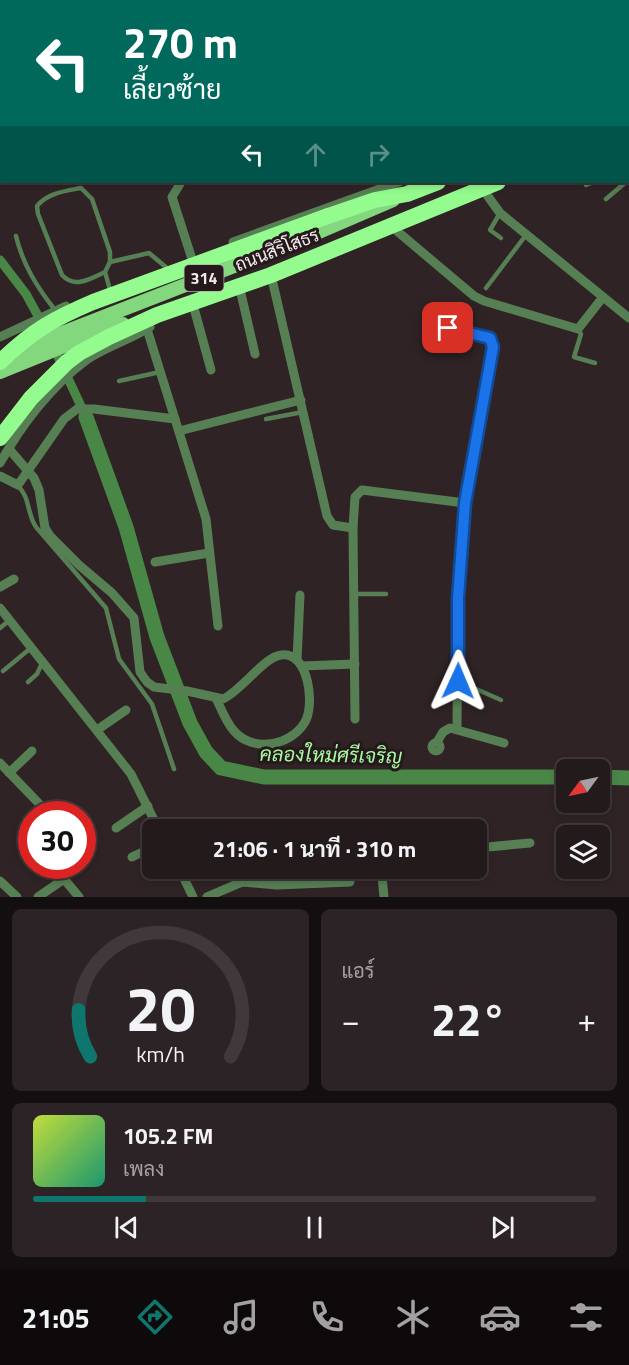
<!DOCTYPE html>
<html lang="th">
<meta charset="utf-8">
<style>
:root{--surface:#231a1c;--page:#2b2325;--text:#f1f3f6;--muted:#a3a1a3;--line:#40383b;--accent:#0f766e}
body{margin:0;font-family:"Titillium Web",Sarabun,sans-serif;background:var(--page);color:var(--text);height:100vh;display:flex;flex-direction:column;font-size:22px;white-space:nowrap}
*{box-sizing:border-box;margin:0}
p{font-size:20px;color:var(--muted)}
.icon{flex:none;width:33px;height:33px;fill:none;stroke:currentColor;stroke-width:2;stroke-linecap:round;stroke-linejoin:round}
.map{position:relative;height:897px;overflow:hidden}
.drawer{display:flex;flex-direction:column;gap:12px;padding:12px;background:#130e0f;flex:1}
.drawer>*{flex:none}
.banner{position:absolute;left:0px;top:0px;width:630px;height:183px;box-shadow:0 3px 9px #0003,0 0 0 2px var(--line);background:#00695c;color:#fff;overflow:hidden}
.needle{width:39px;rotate:237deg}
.fabs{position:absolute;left:556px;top:759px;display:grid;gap:12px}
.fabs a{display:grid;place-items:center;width:54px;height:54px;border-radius:9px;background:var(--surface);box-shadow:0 3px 9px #0003,0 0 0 2px var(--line);font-size:30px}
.speed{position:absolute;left:18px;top:801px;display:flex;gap:12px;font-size:30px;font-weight:700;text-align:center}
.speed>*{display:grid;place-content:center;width:78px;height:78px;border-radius:50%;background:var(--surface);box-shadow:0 3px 9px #0003,0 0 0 2px var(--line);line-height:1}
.speed .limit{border:9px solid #d22;background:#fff;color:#111}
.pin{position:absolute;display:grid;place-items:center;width:51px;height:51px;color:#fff;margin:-26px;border-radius:12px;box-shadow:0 3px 9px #0006}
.me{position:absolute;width:66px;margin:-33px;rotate:1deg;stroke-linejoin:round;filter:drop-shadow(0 0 4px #0008)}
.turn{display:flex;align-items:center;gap:21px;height:126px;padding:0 24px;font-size:27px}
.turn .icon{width:78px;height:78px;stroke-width:2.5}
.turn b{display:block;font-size:42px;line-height:51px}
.lanes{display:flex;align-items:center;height:57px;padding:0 24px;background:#0003;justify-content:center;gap:30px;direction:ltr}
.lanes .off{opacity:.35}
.big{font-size:45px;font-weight:700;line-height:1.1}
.drawer .card{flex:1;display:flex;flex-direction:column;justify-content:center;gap:9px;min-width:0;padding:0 21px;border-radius:9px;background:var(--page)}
.drawer .dial{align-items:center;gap:0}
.dial svg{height:156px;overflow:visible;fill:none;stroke:var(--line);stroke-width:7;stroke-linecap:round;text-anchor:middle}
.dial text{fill:var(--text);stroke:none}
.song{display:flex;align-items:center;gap:18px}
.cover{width:72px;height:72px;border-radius:9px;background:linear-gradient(135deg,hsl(70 70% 55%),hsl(160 70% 35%))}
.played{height:6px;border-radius:3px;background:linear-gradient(90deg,var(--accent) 20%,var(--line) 20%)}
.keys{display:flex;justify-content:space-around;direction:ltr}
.heat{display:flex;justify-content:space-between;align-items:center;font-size:33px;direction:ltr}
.drawer .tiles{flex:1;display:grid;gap:12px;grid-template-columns:1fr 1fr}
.card:last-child{grid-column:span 2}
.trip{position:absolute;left:142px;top:819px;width:345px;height:60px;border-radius:9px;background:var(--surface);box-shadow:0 3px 9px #0003,0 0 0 2px var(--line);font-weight:700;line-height:60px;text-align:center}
.tab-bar{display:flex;height:96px;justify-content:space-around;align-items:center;background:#0e0a0b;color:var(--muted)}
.tab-bar .icon{width:42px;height:42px}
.tab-bar .selected{color:var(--accent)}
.tab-bar b{font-size:27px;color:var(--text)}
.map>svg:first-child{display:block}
</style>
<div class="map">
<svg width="629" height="897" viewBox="0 0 629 897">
<rect width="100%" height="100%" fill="#2f2325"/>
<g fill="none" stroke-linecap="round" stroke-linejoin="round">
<g stroke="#498746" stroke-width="9">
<polyline points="0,260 26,294 43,325"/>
<polyline points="53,346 86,417"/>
</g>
<g stroke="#498746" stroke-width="15">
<polyline points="86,417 126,527 157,637 190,723 206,752 221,768 264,777 567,777"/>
<polyline points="600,777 629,778"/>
</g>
<g stroke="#577f54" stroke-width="4.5">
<polyline points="550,0 552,2"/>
<polyline points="626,0 627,2"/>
<polyline points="593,2 595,0"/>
<polyline points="628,42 629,43"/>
<polyline points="628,74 629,74"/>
<polyline points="628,160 629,161"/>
<polyline points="586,185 594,182"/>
<polyline points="606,199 626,182"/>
<polyline points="500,213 490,230 501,238"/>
<path d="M16 236C23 265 37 287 55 310"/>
<polyline points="110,262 149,253 167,268"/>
<path d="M105 272C90 279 75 289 62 275L38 214 37 206C47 193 65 191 81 188L92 199 110 252V262L105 272 110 290"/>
<polyline points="486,288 526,235"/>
<polyline points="578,329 581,334 574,357 595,363"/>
<polyline points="119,381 160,372"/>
<polyline points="266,419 303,412"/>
<path d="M18 486C30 497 27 514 36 527L106 608 119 659 152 704 174 769"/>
<polyline points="354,594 386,594"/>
<polyline points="0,628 10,620"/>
<polyline points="3,671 32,647"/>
<polyline points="458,681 501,700"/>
<polyline points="28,682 37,674 43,661"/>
</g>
<g stroke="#577f54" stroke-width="9">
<polyline points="188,0 190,2"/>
<polyline points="266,0 266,2"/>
<polyline points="360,0 360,2"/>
<polyline points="169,2 174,0"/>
<polyline points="0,29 2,28"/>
<polyline points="628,173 629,174"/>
<polyline points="180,184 172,197 192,259"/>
<polyline points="482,188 500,213 629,318"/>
<polyline points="391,226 474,296 484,301 578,329 603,297"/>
<polyline points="233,242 399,182"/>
<polyline points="271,275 327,516 333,525 353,528"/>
<polyline points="239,285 255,354"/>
<polyline points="192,301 211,370"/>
<polyline points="147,329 206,519 218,626"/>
<polyline points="0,337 66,306"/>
<polyline points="438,345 442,332 448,328 490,338 493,344 465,503 458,599 457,729"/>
<polyline points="179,431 301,400"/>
<path d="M9 449 34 478 39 490 45 528 50 536 79 565 112 593 134 618 140 672 147 682 154 687 187 691 223 699C241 691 264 657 281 655 309 651 315 705 305 722 291 746 253 753 234 731 226 722 221 709 216 698"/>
<path d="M0 463C21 426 51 386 85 361 105 347 130 340 150 327"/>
<polyline points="0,476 18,485 64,419 77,409 94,409 175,419"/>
<polyline points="155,562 209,553"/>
<polyline points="0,587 14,579"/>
<polyline points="0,608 131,774 159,830"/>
<polyline points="297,660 300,595"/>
<polyline points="302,666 355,664"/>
<polyline points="355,719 353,528 355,497 362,490 465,503"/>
<polyline points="97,730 126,710"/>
<polyline points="437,742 443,732 450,728 504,743"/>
<circle cx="436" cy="747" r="4"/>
<polyline points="0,763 49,814"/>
<polyline points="9,773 32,751"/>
<polyline points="116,828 148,806"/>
<polyline points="223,828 223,830"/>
<polyline points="477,848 530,843"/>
<polyline points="132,857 153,847"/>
<polyline points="179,868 193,897"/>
<polyline points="236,868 242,882"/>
<polyline points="383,868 382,876 384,897"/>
<polyline points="64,879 79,897"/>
<polyline points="0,881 17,897"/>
<polyline points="320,883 330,868"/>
<polyline points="38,897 64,879 74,866"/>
<polyline points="207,897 242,882 277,885 350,882"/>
</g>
<g stroke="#83d87e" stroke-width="14">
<polyline points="16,351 293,243 393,200"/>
<polyline points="0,372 96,333 123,324"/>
</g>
<g stroke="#94fc8e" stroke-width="16">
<polyline points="628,105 629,105"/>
<polyline points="628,129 629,129"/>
<polyline points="328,216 375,200 407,194 438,182"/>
<polyline points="0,438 31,398 67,362 79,353 109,337 157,315 271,275 498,182"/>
</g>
<path stroke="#94fc8e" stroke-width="16" d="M0 362C32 331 53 319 93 302L328 216"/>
</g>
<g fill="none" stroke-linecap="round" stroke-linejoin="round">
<g stroke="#114b97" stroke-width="15">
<polyline id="route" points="448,328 490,338 493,347 465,503 458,598 458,681"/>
</g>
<use href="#route" stroke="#1a73e8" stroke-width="10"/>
</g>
<g text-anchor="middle" stroke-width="6" stroke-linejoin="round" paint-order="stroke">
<rect fill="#25191c" stroke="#b5abae" stroke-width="1.5" x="184.5" y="265" width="39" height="26" rx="4.5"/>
<g font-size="16" font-weight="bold" fill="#f3eaec">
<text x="204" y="284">314</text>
</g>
<g font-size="18" fill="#f3eaec" stroke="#25191c">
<text transform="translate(277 250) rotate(-21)" y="6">ถนนสิริโสธร</text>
</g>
<g font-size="20" font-style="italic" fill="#a7fba1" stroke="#25191c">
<text transform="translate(331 755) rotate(1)" y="7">คลองใหม่ศรีเจริญ</text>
</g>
</g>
</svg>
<div class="fabs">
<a><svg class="needle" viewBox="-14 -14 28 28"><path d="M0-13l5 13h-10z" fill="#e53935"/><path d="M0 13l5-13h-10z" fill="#a3a1a3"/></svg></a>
<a><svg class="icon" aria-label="layers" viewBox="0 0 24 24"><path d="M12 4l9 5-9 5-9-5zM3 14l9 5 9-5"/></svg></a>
</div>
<div class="speed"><div class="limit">30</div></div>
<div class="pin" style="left:448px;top:328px;background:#d93025"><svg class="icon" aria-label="arrive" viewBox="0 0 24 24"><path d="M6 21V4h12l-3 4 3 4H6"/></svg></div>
<svg class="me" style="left:458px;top:681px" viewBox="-20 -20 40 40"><path d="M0-17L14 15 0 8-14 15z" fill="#1a73e8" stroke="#fff" stroke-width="4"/></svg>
<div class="trip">21:06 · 1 นาที · 310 m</div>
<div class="banner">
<div class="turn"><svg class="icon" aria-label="left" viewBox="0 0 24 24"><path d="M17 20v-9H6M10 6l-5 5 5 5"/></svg><div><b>270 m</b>เลี้ยวซ้าย</div></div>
<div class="lanes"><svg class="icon" aria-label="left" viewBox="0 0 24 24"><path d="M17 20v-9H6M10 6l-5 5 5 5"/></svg><svg class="icon off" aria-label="ahead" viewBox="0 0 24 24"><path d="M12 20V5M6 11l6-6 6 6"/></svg><svg class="icon off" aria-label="right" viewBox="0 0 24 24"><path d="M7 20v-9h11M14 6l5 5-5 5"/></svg></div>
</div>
</div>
<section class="drawer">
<div class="tiles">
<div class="card dial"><svg viewBox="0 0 100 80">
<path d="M14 69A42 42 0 1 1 86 69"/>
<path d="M14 69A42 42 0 0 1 8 45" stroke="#0f766e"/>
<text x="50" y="56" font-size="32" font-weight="700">20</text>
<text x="50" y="72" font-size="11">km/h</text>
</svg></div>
<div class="card"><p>แอร์</p>
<div class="heat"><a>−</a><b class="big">22°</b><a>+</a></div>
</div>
<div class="card">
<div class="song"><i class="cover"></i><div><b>105.2 FM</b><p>เพลง</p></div></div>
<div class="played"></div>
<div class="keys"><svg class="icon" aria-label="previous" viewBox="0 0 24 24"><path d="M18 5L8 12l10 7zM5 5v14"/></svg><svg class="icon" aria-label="pause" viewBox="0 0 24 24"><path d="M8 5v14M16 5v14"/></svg><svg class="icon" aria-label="next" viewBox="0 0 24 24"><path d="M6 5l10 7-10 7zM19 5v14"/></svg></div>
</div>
</div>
</section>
<nav class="tab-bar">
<b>21:05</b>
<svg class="icon selected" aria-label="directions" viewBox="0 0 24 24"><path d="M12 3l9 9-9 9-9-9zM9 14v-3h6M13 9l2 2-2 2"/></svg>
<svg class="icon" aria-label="music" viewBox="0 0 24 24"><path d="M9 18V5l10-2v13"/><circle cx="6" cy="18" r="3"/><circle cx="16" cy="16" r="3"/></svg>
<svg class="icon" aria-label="phone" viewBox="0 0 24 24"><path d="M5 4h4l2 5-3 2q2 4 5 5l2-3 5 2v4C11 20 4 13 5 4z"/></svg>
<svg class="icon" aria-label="climate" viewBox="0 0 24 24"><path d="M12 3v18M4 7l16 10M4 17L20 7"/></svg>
<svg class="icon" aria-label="car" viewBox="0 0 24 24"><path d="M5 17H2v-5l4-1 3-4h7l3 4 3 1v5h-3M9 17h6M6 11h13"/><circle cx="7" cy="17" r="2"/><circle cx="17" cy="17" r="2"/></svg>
<svg class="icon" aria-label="filters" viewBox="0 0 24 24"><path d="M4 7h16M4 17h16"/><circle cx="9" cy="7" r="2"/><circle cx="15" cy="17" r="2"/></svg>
</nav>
